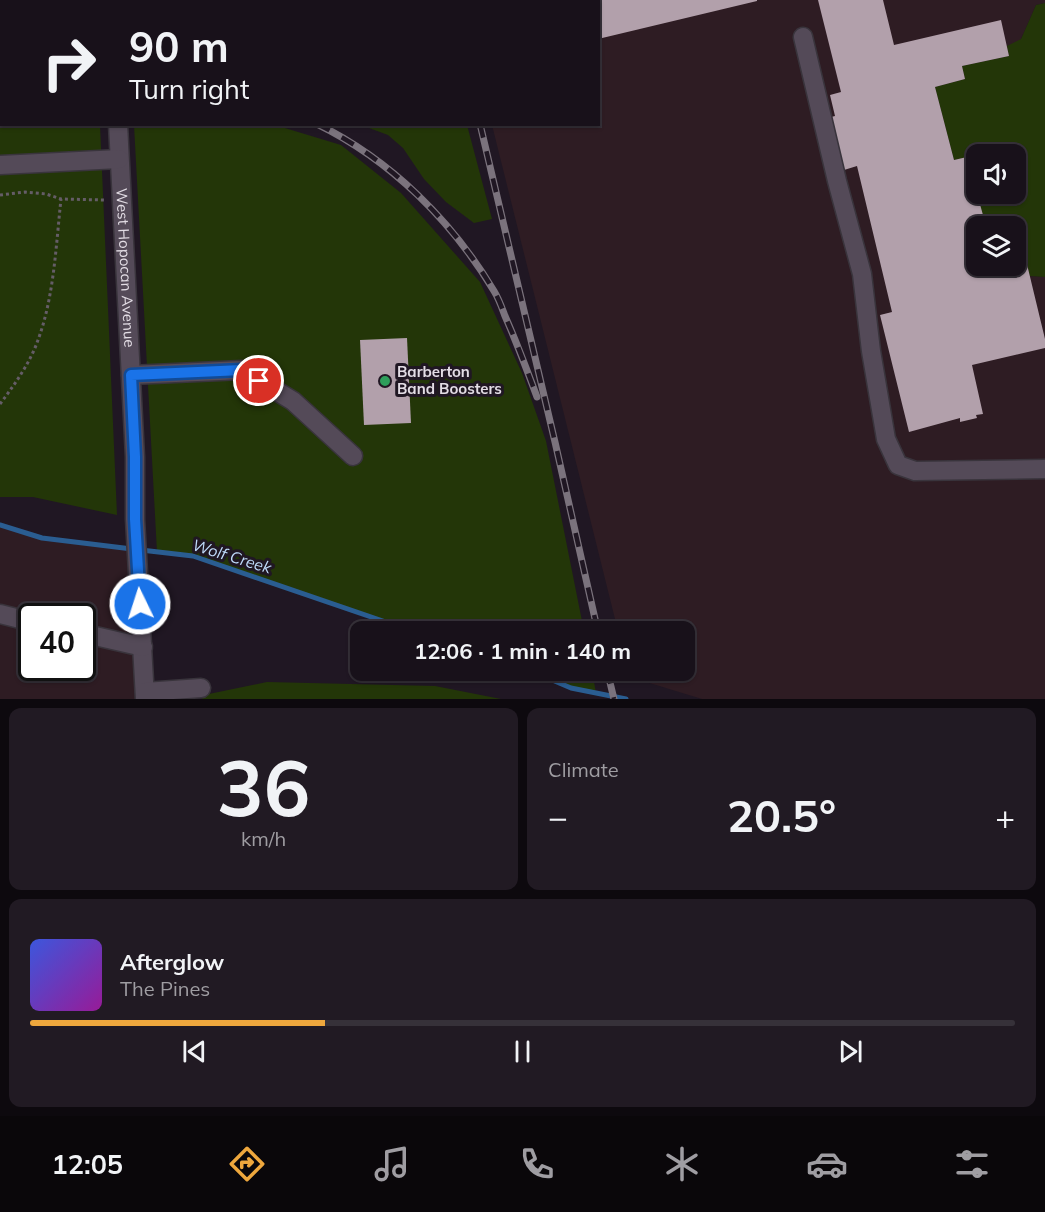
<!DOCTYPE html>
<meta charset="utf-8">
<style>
:root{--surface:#18111a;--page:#211a23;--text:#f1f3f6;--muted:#9f9da2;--line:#363139;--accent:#eea73d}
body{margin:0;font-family:Mulish,sans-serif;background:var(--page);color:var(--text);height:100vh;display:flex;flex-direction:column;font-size:22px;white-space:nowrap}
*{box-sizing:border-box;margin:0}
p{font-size:20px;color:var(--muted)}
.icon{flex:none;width:33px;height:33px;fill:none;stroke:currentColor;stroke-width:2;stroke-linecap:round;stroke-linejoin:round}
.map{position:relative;height:699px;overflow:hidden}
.panel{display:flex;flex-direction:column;gap:9px;padding:9px;background:#0d090e;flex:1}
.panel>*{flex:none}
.top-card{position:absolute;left:0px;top:0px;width:600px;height:126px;box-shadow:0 2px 4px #0004,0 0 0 2px var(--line);background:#18111a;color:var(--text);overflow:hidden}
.fabs{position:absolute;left:966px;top:144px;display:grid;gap:12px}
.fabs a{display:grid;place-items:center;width:60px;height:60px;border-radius:12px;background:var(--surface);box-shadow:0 2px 4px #0004,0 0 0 2px var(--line);font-size:30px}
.speed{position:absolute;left:18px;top:603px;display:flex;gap:12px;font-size:30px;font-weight:700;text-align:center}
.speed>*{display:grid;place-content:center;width:78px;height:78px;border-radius:50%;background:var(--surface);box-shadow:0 2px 4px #0004,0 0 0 2px var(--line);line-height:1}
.speed .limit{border:3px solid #111;border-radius:9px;background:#fff;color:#111}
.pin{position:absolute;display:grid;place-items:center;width:51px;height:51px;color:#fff;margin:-26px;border:3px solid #fff;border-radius:50%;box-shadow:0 2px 6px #0007}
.me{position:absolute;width:66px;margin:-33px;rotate:356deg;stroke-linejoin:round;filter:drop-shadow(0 0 4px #0008)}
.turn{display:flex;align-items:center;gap:21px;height:126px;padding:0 30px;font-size:27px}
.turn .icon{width:78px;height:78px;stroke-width:2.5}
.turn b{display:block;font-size:42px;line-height:51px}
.big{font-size:45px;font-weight:700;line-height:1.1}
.panel .widget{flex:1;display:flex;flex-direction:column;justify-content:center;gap:9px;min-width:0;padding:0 21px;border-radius:12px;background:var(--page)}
.panel .dial{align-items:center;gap:0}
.dial b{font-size:78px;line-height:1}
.song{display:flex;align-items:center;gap:18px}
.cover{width:72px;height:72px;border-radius:9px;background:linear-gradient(135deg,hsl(230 70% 55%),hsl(300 70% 35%))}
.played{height:6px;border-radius:3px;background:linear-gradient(90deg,var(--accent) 30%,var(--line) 30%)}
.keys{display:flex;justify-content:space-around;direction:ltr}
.heat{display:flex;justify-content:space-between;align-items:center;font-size:33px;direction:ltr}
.panel .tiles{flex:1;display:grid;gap:9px;grid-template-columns:1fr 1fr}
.widget:last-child{grid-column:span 2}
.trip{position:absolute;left:350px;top:621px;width:345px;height:60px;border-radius:12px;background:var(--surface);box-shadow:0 2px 4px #0004,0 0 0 2px var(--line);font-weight:700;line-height:60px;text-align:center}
.tab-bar{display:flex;height:96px;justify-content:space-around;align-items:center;background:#0a070a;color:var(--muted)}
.tab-bar .icon{width:42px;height:42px}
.tab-bar .on{color:var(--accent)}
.tab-bar b{font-size:27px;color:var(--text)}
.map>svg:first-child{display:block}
</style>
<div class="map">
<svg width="1045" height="699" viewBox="0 0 1045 699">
<rect width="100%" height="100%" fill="#201723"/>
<g fill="#2e1c23" fill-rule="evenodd">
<polygon points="462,0 1045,0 1045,3 1036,5 1021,39 1009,56 962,66 965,79 935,87 954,160 967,157 986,226 976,226 976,237 974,238 976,251 976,266 1016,266 1016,258 1025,256 1030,276 1045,277 1045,699 702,699 630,677 628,671 684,670 684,632 618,631 492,125 598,124 598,2 462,2"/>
<path d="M0 525 42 538 137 548 145 699H0ZM32 616H82V668H32Z"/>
</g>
<g fill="#233608">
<polygon points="1045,3 1045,277 1030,276 1025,256 1016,258 1016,226 986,226 977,194 1016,194 1016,154 976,154 976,190 968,157 954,160 935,87 965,79 962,66 1009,56 1007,46 1021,39 1036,5"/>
<polygon points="0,105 1,105 2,124 100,125 117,515 33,497 0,497"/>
<polygon points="134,125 275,125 341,145 401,193 480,282 522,373 546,441 584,631 415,631 193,556 157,552"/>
<polygon points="361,125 467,125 492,219 474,223 446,202 424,179 403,148 388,135"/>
<polygon points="529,671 592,671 596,693 571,688"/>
<polygon points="267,682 435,686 501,699 202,699 204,695"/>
</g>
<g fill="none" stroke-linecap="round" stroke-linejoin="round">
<g stroke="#2a5d91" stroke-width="5">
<polyline points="0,525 42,538 132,549"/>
<polyline points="141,550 193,556 415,632"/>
<polyline points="529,670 571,688 626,699"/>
</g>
</g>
<g fill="#b2a0ab">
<polygon points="598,0 757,0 757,1 598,39"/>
<polygon points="818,0 883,0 894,45 1001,20 1009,56 962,66 965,79 935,87 954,160 967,157 986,226 976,226 976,237 973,238 976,251 976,266 1016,266 1016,258 1025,256 1045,339 1045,348 972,365 983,414 976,415 977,418 960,422 960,418 909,432 880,315 892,312 857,166 844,170 831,117 835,116 830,95 841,92"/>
<polygon points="407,338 411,423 364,425 360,340"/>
</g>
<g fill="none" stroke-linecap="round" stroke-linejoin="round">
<g stroke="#39343c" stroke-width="21">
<g id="minor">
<polyline points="113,0 113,2"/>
<polyline points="803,37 837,181 862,274 871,351 886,439 898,465 915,471 1045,469"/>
<path id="s1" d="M118 124 135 457V519L145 699"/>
<polyline points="0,165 119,159"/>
<polyline points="131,375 242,370 293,401 353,456"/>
<polyline points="0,614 32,622"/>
<polyline points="82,633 143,647"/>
<polyline points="145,692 201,688"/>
</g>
</g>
<g stroke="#655d67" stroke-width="3" stroke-dasharray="3 3" stroke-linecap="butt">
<polyline points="0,195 25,192 46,194 61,199 104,200"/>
<path d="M0 404C15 384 30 363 38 340 54 297 56 245 61 199"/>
</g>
<use href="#minor" stroke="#544a58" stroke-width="18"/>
<g stroke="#7b737d" stroke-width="7">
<g id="rail">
<polyline points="450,0 450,2"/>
<polyline points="0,89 2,89"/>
<path d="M317 124C391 160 452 221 494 291 499 299 502 308 505 316 517 343 527 370 537 397"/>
<polyline points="480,124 555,442 598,632"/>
<polyline points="607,670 614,699"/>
</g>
</g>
<use href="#rail" stroke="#201723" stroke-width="4.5" stroke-dasharray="14" stroke-linecap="butt"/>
</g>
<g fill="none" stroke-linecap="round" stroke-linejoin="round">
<g stroke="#114b97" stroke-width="15">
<polyline id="route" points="140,604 135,519 135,457 131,375 242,370 259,381"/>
</g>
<use href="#route" stroke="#1a73e8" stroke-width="10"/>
</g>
<circle fill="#2e9e5b" stroke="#201723" stroke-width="2" cx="385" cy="381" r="6"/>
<g text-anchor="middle" stroke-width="6" stroke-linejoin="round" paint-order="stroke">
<g font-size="15" fill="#e3dde5" stroke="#201723">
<text dy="5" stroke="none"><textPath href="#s1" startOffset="144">West Hopocan Avenue</textPath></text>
</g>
<g font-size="15" font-weight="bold" fill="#e3dde5" stroke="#201723" text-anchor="start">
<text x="397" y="377">Barberton<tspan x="397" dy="17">Band Boosters</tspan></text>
</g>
<g font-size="16" font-style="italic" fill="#c0dcfb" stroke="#201723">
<text transform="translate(232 556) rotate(17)" y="6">Wolf Creek</text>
</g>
</g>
</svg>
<div class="fabs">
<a><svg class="icon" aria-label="sound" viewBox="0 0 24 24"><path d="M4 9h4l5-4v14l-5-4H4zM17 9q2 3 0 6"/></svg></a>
<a><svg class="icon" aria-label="layers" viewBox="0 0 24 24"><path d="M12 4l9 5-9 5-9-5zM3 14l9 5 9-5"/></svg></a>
</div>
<div class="speed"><div class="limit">40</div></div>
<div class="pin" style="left:259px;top:381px;background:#d93025"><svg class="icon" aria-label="arrive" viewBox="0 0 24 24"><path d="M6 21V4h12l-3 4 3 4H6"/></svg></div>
<svg class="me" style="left:140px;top:604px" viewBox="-20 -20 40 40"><circle r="17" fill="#1a73e8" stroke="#fff" stroke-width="3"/><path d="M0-11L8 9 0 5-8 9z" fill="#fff"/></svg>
<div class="trip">12:06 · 1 min · 140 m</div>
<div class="top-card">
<div class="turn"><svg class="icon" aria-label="right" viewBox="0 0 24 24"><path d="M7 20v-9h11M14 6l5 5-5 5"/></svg><div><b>90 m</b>Turn right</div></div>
</div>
</div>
<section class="panel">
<div class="tiles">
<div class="widget dial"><b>36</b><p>km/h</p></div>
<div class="widget"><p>Climate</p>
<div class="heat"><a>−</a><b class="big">20.5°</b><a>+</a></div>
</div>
<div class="widget">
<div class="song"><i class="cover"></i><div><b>Afterglow</b><p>The Pines</p></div></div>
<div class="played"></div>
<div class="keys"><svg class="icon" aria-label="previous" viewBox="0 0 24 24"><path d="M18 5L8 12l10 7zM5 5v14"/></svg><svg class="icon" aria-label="pause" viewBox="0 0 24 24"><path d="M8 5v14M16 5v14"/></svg><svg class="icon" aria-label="next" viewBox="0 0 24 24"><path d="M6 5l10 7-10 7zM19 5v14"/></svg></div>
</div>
</div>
</section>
<nav class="tab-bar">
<b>12:05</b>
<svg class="icon on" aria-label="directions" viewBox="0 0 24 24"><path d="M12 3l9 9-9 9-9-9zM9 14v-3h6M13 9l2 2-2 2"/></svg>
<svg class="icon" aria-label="music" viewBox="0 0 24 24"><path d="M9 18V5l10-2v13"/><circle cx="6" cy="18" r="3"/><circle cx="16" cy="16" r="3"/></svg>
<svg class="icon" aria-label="phone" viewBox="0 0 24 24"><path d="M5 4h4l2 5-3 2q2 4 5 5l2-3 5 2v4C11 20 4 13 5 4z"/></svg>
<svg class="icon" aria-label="climate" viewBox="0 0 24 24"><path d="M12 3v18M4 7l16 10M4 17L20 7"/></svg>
<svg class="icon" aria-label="car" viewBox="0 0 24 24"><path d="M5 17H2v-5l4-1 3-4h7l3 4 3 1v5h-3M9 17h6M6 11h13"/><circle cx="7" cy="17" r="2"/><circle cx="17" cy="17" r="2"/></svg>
<svg class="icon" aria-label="filters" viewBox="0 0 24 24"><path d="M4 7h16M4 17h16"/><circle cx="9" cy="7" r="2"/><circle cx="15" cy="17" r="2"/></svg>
</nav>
